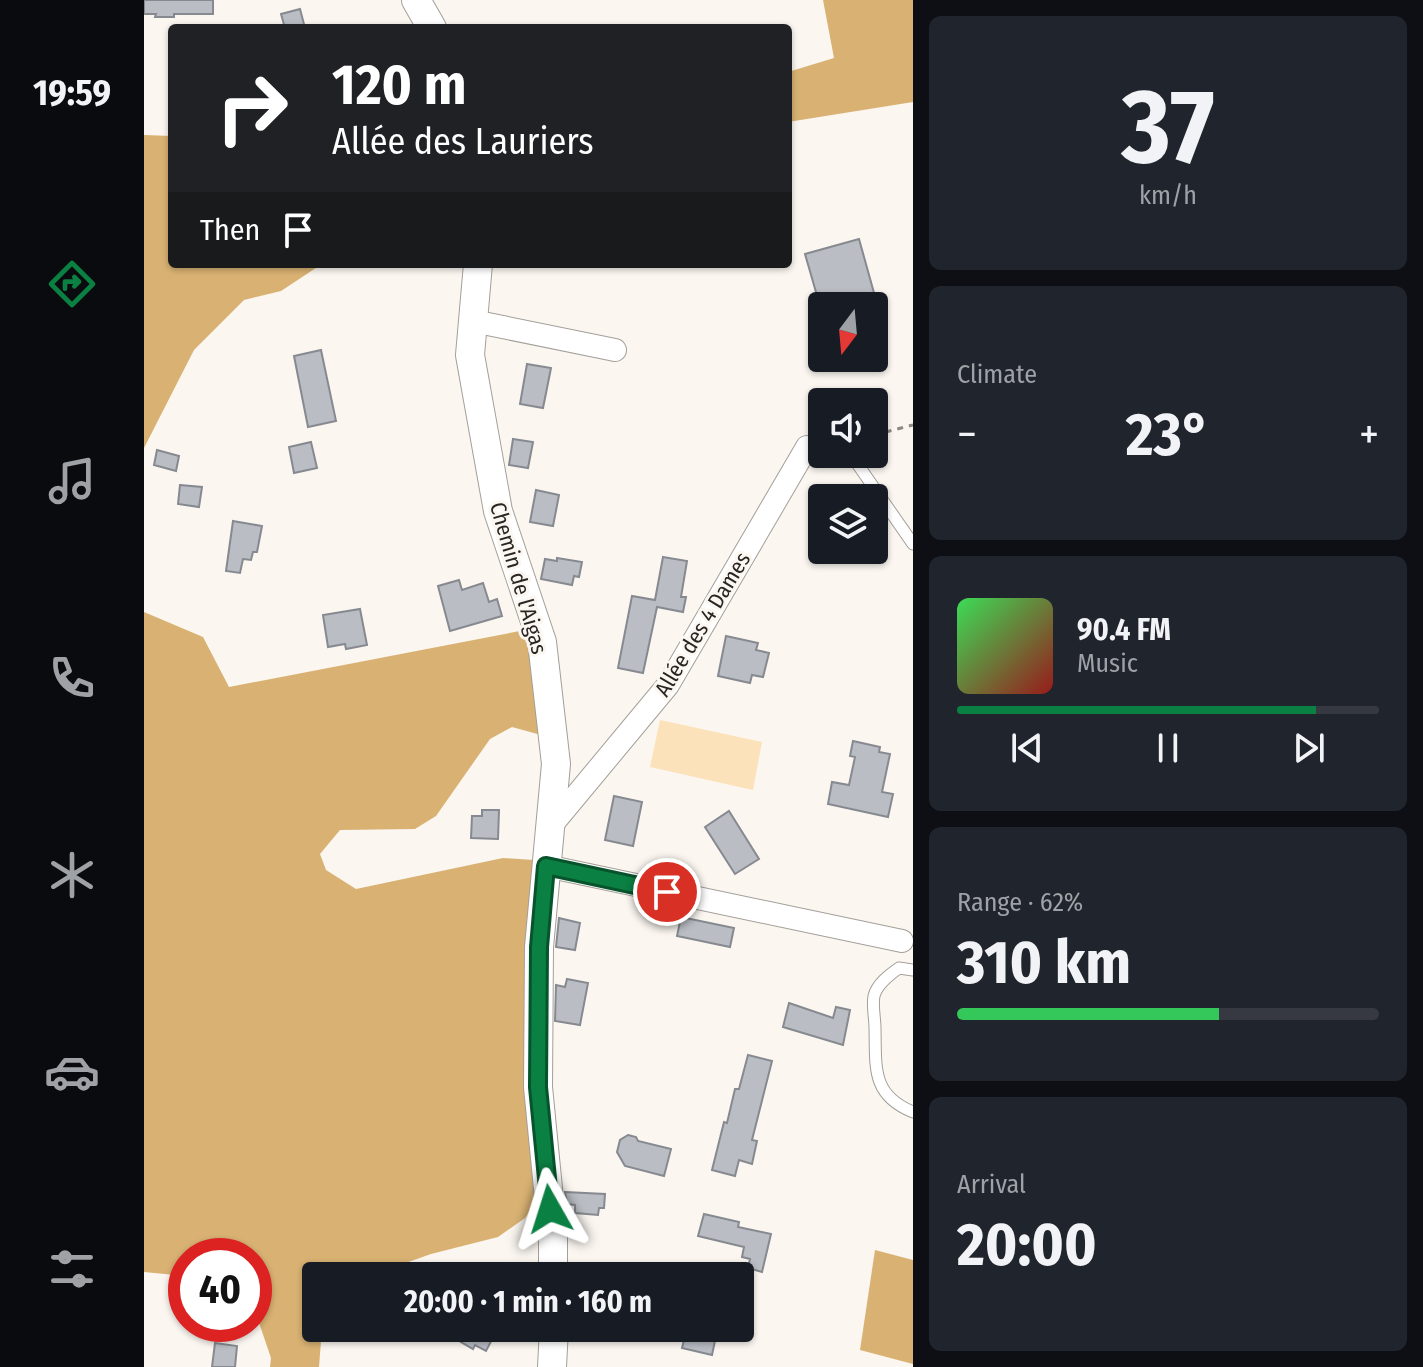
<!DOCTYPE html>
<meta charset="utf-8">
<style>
:root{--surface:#171b24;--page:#20242c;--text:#f1f3f6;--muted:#9ea1a6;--line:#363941;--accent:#0b8043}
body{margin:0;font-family:"Fira Sans Condensed",sans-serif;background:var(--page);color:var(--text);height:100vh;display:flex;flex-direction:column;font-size:30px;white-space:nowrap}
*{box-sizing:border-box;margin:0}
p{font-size:26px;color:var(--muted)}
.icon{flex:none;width:44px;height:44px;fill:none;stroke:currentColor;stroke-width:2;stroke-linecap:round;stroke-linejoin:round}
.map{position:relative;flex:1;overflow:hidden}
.sheet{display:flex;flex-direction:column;gap:16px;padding:16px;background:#0d0f14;width:510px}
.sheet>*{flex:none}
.top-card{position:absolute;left:24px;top:24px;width:624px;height:244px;border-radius:8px;box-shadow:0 2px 6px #0004;background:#202124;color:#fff;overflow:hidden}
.needle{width:52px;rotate:196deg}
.tools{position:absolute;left:664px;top:292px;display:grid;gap:16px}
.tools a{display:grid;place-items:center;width:80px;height:80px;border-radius:8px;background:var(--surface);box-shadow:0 2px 6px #0004;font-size:40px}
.speed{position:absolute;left:24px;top:1238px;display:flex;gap:16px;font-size:40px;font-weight:700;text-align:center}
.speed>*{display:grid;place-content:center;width:104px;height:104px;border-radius:50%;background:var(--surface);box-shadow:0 2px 6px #0004;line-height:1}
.speed .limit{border:12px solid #d22;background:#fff;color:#111}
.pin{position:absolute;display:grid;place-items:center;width:68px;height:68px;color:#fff;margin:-34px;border:4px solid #fff;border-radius:50%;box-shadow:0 2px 8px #0007}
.me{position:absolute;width:88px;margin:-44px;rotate:354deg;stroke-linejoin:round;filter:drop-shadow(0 0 6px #0008)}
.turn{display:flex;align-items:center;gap:28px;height:168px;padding:0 32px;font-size:36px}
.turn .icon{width:104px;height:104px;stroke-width:2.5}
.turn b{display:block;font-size:56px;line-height:68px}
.then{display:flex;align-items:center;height:76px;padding:0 32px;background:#0003;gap:16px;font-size:30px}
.big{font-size:60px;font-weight:700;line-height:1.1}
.sheet .card{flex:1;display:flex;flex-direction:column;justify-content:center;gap:12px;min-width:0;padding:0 28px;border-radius:12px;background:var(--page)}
.sheet .dial{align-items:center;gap:0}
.dial b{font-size:104px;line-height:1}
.song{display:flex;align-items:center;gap:24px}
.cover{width:96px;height:96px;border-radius:12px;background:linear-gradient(135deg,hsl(130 70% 55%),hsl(0 70% 35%))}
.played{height:8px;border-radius:4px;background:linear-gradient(90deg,var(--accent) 85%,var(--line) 85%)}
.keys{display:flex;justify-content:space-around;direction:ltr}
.heat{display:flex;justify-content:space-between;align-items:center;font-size:44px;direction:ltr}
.charge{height:12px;border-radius:6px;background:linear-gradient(90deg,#34c759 62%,var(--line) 0)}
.trip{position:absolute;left:158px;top:1262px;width:452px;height:80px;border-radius:8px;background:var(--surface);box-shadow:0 2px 6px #0004;font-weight:700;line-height:80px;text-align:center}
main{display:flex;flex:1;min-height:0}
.dock{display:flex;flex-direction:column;width:144px;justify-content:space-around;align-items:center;background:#090b0e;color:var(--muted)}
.dock .icon{width:56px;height:56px}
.dock .current{color:var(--accent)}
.dock b{font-size:36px;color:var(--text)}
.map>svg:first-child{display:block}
</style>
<main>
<nav class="dock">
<b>19:59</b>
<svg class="icon current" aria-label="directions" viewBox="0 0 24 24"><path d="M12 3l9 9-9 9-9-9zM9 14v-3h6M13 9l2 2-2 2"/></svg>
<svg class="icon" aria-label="music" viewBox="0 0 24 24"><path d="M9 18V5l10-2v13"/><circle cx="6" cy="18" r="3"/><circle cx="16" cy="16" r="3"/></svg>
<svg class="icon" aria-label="phone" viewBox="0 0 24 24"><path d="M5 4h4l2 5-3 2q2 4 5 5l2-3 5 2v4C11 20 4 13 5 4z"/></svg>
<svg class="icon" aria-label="climate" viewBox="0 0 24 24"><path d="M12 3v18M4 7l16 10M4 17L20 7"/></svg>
<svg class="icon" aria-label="car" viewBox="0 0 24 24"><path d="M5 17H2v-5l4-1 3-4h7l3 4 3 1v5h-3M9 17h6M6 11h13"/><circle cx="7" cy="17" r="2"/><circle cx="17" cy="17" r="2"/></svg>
<svg class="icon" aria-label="filters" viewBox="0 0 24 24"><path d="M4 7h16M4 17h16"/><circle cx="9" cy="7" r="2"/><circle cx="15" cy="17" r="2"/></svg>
</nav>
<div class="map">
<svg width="769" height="1367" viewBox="0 0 769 1367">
<rect width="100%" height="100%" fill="#fbf6f0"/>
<polygon fill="#fce2ba" points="516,720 618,742 609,790 506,767"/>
<g fill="#d9b273">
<polygon points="679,0 769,0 769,102 644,122 644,72 690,58"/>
<polygon points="0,135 28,136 28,264 178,264 137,291 100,300 50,350 0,448"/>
<polygon points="0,612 59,637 85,687 381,630 389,660 397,735 368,727 346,739 292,816 271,829 196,830 176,854 182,870 212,889 359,858 390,860 394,1200 381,1218 354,1237 287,1254 225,1276 172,1276 172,1328 178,1328 175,1367 126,1367 127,1358 110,1308 110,1256 42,1256 42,1276 0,1272"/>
<polygon points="731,1250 769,1260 769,1364 716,1350"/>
</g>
<g fill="#babec4" stroke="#868a90" stroke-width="2">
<polygon points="0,0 69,0 69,14 30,14 30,17 11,17 12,14 0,14"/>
<polygon points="156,9 161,28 141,28 137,14"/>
<polygon points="715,239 732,300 711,306 676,306 661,254"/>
<polygon points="177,350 192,421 164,427 150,356"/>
<polygon points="383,364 407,368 399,408 376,404"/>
<polygon points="369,439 389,442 384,468 365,465"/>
<polygon points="167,442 173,468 150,473 145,447"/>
<polygon points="13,450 35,456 32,471 10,465"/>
<polygon points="36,485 58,487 55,507 34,504"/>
<polygon points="392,490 415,495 409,526 386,522"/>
<polygon points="89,521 118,526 113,552 109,552 107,560 99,559 96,573 82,571"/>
<polygon points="519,557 543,561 537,597 542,597 539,612 513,607 499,673 474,668 488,596 511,600"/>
<polygon points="413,558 438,562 435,577 430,576 428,585 397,579 401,559 413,561"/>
<polygon points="315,580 318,590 339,583 345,602 353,599 358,616 306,631 294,586"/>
<polygon points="216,609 223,645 202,649 201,644 184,647 179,615"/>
<polygon points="582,636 614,643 612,650 625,653 619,677 608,675 606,683 574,676"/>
<polygon points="709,741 736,747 735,752 746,754 738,792 749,794 744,817 684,804 688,782 705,785 711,757 706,756"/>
<polygon points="470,796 498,802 489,846 461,840"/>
<polygon points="338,810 355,810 354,839 327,838 328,816 338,816"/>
<polygon points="585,811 615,859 591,874 561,827"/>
<polygon points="537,917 590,928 586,947 533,936"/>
<polygon points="415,918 436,923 431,950 412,947"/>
<polygon points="423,979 444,983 436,1025 411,1021 412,985 421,987"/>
<polygon points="645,1003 689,1018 692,1007 706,1010 699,1045 639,1027"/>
<polygon points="604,1055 628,1061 608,1140 613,1141 608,1164 595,1160 591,1176 568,1170 580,1122 583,1123 591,1089 595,1089"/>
<polygon points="484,1135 492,1137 494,1141 527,1149 520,1176 481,1166 473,1152 476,1140"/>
<polygon points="421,1192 461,1194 460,1208 455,1208 454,1215 431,1213 431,1205 423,1204"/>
<polygon points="560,1214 595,1222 594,1227 627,1234 618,1272 604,1268 606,1259 598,1257 600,1247 554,1236"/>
<polygon points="293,1328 354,1328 342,1351 331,1345 329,1349"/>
<polygon points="543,1328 572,1336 568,1355 538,1348"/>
<polygon points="71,1343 93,1346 91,1367 68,1367"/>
</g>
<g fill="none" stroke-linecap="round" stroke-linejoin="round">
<g stroke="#a39f99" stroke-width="13">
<g id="service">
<polyline points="698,454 710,459 769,544"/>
<path d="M769 970 755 968C745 975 733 984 730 996 728 1005 731 1019 731 1028 732 1067 727 1095 769 1112"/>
</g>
</g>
<g stroke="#a39f99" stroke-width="24">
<g id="minor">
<polyline points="329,321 471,350"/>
<polyline points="406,827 524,685 663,447"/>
<polyline points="402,866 758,941"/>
</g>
</g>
<g stroke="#a39f99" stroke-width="30">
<g id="tertiary">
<polyline points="272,0 288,28"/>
<polyline points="334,264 326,355 354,511 398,642 412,764 395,947 394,1087 409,1239 409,1276"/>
<polyline points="408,1367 410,1328"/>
</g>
</g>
<polyline stroke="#8d8a86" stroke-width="3" stroke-dasharray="6 6" stroke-linecap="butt" points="730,435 769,425"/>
<use href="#service" stroke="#fff" stroke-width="11"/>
<use href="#minor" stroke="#fff" stroke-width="22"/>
<use href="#tertiary" stroke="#fff" stroke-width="28"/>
</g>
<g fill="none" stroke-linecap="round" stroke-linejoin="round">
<g stroke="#07532c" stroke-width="20">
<polyline id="route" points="406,1209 394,1087 395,947 402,866 523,892"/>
</g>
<use href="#route" stroke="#0b8043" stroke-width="14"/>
</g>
<g text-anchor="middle" stroke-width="6" stroke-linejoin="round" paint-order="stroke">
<g font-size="22" fill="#282624" stroke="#fbf6f0">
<text transform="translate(375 578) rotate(74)" y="8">Chemin de l'Aigas</text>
<text transform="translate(558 624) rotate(-59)" y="8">Allée des 4 Dames</text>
</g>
</g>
</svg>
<div class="tools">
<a><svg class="needle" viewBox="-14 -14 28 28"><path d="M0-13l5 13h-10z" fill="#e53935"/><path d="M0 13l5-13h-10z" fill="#9ea1a6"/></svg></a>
<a><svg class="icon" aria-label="sound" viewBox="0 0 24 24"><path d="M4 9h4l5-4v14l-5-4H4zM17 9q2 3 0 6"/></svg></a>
<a><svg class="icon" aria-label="layers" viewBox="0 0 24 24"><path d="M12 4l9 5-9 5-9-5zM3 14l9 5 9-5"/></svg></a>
</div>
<div class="speed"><div class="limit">40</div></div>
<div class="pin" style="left:523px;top:892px;background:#d93025"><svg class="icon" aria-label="arrive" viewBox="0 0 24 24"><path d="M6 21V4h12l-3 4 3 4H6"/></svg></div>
<svg class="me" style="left:406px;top:1209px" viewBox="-20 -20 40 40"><path d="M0-17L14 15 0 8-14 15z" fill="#0b8043" stroke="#fff" stroke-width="4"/></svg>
<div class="trip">20:00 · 1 min · 160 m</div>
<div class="top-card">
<div class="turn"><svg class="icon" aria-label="right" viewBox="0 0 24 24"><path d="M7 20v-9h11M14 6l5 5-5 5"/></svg><div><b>120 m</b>Allée des Lauriers</div></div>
<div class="then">Then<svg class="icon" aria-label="arrive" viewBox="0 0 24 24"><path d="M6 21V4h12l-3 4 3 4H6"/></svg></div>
</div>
</div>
<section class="sheet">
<div class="card dial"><b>37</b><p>km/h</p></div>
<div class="card"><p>Climate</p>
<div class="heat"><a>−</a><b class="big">23°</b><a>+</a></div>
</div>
<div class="card">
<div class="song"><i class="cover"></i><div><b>90.4 FM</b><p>Music</p></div></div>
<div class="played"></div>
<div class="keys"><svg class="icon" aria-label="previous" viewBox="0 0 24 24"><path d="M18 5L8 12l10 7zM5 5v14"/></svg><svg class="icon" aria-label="pause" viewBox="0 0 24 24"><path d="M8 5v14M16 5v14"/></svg><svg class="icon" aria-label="next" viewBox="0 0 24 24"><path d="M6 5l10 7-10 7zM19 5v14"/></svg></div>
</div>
<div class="card"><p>Range · 62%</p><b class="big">310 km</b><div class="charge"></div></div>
<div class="card"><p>Arrival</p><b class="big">20:00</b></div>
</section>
</main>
